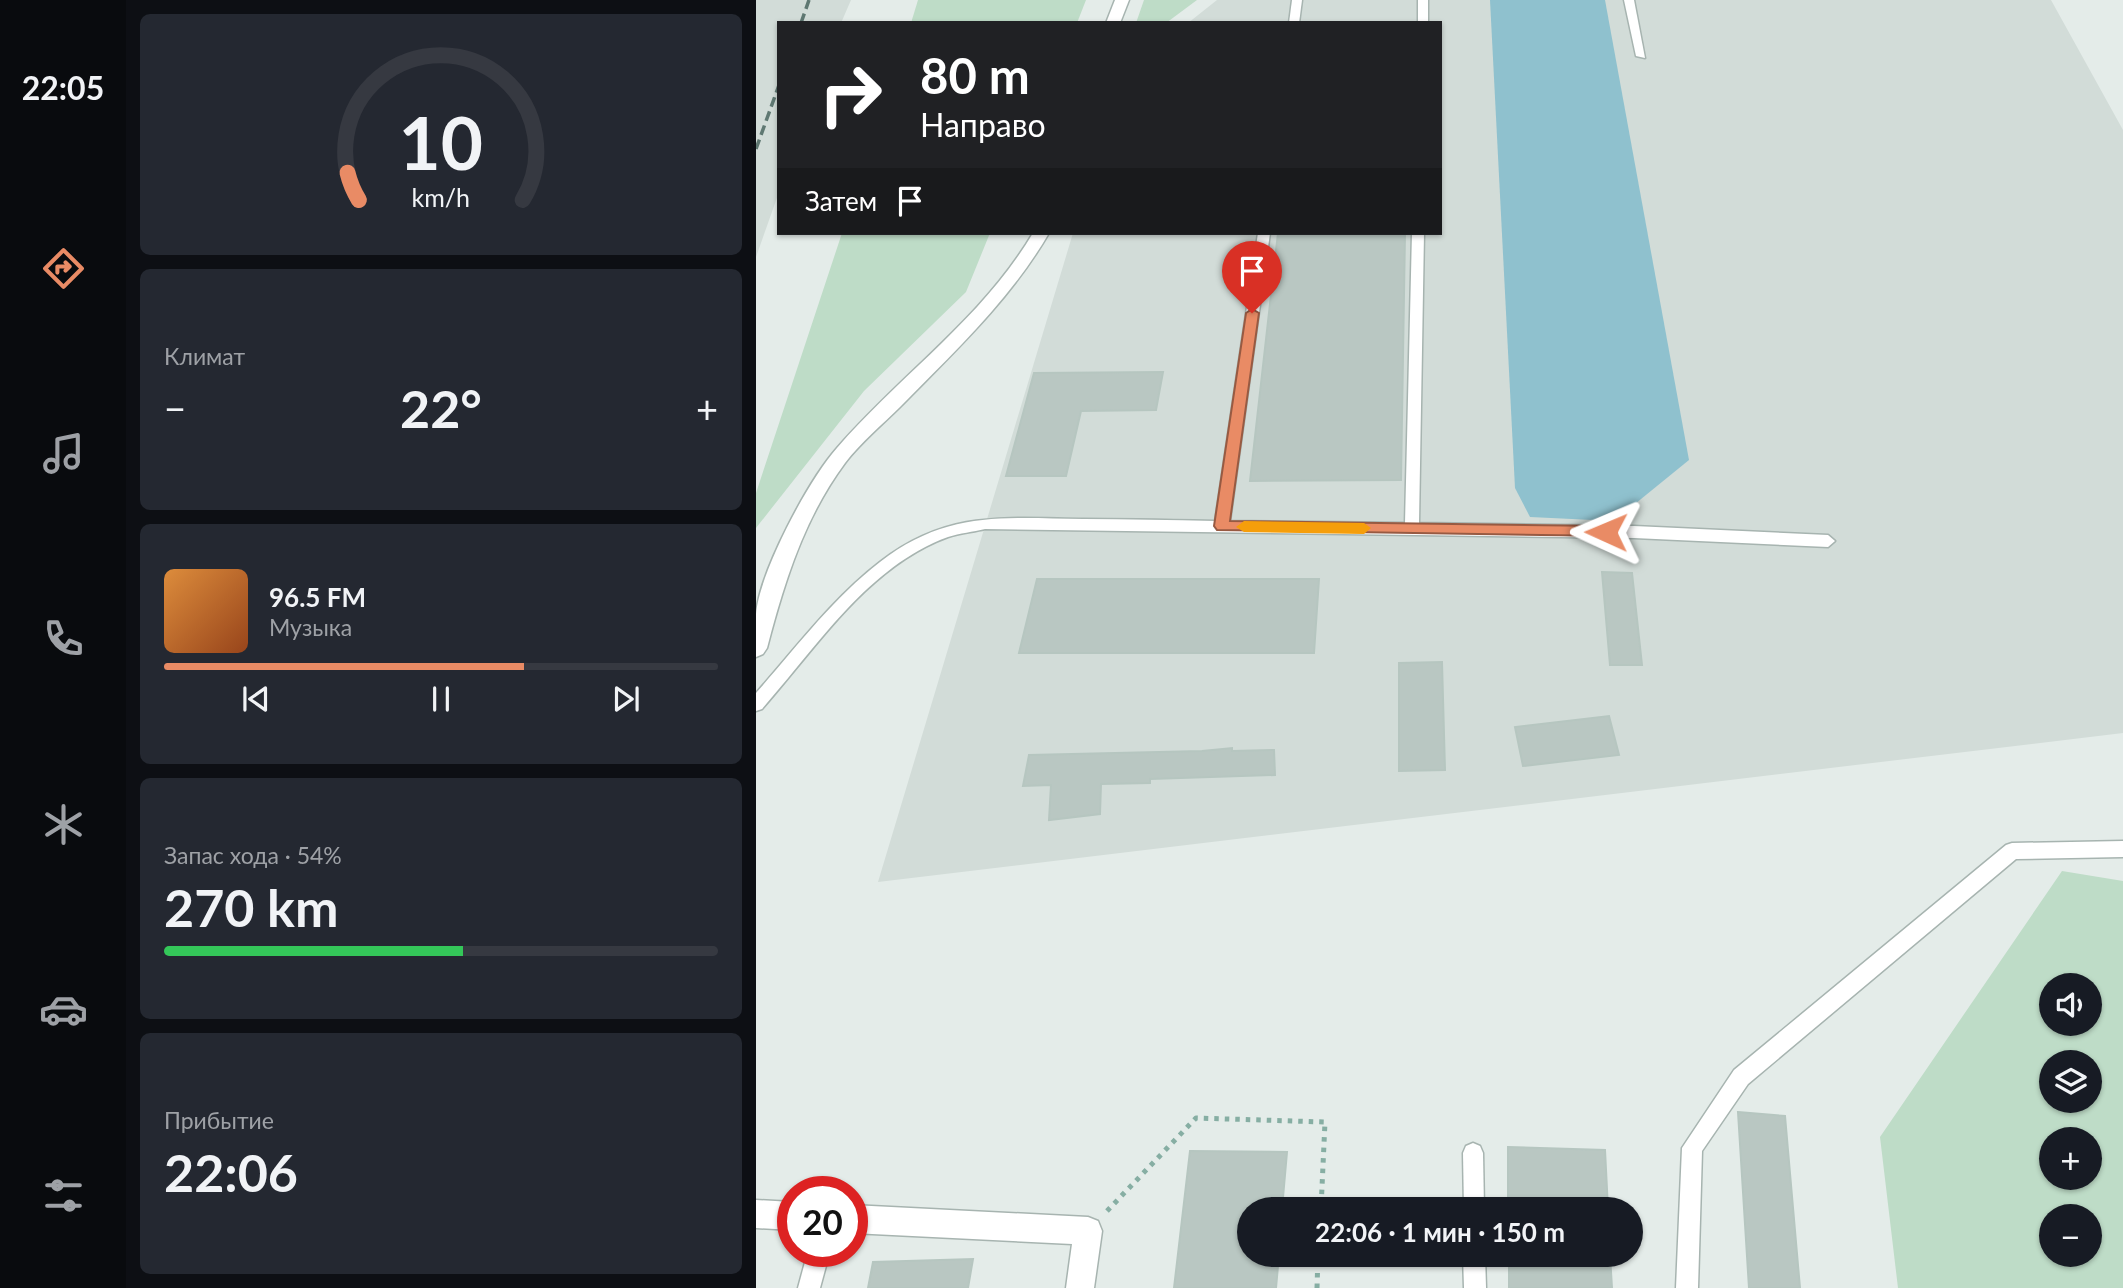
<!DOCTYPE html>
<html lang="ru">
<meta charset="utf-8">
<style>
:root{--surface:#171b24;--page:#242831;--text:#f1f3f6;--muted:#9ea1a6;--line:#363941;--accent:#e98b65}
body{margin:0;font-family:Lato,sans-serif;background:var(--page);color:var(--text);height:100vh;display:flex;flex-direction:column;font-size:26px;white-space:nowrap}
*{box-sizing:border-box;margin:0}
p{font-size:23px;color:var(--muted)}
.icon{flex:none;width:38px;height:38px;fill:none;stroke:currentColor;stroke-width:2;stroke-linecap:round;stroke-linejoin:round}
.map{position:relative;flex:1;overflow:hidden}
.side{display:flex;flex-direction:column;gap:14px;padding:14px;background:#0d0f14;width:630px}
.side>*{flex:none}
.guide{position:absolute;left:21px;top:21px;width:665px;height:214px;border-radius:0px;box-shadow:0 2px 5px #0004;background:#202124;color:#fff;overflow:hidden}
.tools{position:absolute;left:1283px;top:973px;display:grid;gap:14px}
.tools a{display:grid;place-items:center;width:63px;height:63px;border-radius:50%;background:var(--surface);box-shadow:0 2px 5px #0004;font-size:35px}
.speed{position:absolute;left:21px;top:1176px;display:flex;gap:14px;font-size:35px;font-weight:700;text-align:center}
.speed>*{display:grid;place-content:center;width:91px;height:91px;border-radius:50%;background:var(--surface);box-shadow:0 2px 5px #0004;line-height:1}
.speed .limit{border:10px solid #d22;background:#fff;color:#111}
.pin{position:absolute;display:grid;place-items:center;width:60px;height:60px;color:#fff;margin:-72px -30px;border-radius:50% 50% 50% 0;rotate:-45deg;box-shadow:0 0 7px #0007}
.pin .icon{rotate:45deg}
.me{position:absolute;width:77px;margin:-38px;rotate:271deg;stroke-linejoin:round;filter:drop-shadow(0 0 5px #0008)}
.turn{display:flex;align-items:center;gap:24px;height:147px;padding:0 28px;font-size:32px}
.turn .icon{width:91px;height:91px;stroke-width:2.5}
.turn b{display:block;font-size:49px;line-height:60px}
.then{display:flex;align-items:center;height:66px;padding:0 28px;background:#0003;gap:14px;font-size:26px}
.big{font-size:52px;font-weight:700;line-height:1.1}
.side .card{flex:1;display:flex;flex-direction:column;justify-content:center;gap:10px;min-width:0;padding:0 24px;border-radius:10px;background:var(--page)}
.side .dial{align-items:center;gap:0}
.dial svg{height:182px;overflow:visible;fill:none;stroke:var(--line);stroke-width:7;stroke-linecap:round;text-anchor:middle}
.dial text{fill:var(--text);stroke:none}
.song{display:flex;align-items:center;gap:21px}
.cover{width:84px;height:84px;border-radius:10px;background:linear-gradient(135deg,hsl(30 70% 55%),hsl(20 70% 35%))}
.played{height:7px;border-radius:4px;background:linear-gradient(90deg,var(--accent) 65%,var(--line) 65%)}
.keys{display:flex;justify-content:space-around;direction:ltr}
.heat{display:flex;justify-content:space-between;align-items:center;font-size:38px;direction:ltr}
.charge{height:10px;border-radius:5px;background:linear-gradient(90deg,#34c759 54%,var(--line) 0)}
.trip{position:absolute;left:481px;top:1197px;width:406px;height:70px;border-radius:35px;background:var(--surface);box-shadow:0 2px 5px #0004;font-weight:700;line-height:70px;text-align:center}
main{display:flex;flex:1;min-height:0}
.tabs{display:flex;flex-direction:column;width:126px;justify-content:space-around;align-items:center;background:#090b0e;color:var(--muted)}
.tabs .icon{width:49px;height:49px}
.tabs .current{color:var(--accent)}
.tabs b{font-size:32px;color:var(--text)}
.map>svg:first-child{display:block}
</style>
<main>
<nav class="tabs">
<b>22:05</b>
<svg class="icon current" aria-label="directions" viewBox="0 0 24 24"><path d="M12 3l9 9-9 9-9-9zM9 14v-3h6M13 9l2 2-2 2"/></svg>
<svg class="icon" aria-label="music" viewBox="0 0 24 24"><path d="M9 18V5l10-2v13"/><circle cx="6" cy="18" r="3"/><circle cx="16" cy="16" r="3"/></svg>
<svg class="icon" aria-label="phone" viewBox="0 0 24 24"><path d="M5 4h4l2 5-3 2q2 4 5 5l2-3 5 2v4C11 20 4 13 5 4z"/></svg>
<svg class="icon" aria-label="climate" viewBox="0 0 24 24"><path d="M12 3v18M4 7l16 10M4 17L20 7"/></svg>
<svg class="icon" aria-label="car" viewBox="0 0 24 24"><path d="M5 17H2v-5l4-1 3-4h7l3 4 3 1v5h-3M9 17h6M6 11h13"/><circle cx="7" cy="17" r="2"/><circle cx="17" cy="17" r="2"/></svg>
<svg class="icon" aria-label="filters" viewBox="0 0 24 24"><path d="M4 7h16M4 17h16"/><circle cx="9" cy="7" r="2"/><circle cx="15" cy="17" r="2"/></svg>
</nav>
<section class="side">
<div class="card dial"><svg viewBox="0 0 100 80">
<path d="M14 69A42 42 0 1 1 86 69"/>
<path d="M14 69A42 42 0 0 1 9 57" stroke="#e98b65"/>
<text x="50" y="56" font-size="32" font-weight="700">10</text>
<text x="50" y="72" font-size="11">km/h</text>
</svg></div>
<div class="card"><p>Климат</p>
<div class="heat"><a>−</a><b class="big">22°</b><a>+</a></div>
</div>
<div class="card">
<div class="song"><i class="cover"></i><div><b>96.5 FM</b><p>Музыка</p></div></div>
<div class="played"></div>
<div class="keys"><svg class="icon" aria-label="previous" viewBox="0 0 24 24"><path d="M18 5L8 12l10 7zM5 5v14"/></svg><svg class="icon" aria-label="pause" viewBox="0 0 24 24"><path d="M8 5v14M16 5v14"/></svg><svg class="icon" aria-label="next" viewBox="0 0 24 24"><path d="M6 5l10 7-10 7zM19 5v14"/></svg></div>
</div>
<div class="card"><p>Запас хода · 54%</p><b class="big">270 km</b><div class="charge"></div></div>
<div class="card"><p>Прибытие</p><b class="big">22:06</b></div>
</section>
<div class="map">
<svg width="1367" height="1288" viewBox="0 0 1367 1288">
<rect width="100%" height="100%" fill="#e4ece9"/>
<g fill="#d2dcd8">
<polygon points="0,0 95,0 85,23 23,23 23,192 0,257"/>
<polygon points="461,0 1295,0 1367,130 1367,733 122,882 317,233 684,233 684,23 432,23"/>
</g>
<g fill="#bedcc7" fill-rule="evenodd">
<polygon points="162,0 330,0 321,23 155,23"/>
<polygon points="388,0 441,0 410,23 380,23"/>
<polygon points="86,233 234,233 210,292 108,391 0,528 0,493"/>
<path d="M1306 871 1367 881V1288H1142L1124 1137ZM1295 985H1334V1024H1295ZM1295 1062H1334V1101H1295ZM1295 1139H1334V1178H1295ZM1295 1216H1334V1255H1295Z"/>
</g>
<polygon fill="#8fc1ce" points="734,0 849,0 933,460 858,521 774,517 759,488"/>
<g fill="#b9c7c2" stroke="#b6c6c0" stroke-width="2">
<polygon points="522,233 649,233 645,480 494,481"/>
<polygon points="407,372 400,410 325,411 310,476 250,476 278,373"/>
<polygon points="846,572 876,573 886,665 854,665"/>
<polygon points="281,579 563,579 558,653 263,653"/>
<polygon points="686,662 689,770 643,771 643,663"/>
<polygon points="853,716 863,755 767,766 759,727"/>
<polygon points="476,748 476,751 518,750 519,775 394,779 394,783 345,784 344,814 293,820 295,785 267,786 273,755 446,751"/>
<polygon points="982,1112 1029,1116 1044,1288 993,1288"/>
<polygon points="752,1147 849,1150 852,1209 752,1209"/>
<polygon points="434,1151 531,1152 526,1209 494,1209 494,1255 523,1255 520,1288 418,1288"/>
<polygon points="753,1255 854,1255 856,1288 753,1288"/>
<polygon points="217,1259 212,1288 112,1288 117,1262"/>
</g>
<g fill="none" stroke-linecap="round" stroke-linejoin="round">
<g stroke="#a7b4b0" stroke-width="3">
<g id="service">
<polygon points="536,0 546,0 543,23 533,23"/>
<rect x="662" y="0" width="10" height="23"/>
<polygon points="868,0 878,0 889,58 880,56"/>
<path d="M502 233H514L474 521 649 523 656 233H668L663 523 878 526 1072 535 1079 541 1072 547 878 538 229 529C217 532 204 533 192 537 112 566 60 648 6 709L0 711V693C40 648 76 599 124 562 191 510 248 518 327 519 371 519 415 520 459 521Z"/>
<polygon points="1367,841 1367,857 1260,859 992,1084 946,1151 942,1288 920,1288 926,1148 978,1070 1250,845 1256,843"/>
<polygon points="717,1143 724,1146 727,1153 728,1209 708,1209 707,1153 710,1146"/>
<polygon points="52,1251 74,1251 64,1288 42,1288"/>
<polygon points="707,1255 729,1255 730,1288 708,1288"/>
</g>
</g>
<g stroke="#a7b4b0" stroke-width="3">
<g id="minor">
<polygon points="359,0 373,0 364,23 350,23"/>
<path d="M277 233H293C254 300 199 351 145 406 126 425 105 442 89 463 48 518 28 583 11 648L7 654 0 657C0 643 0 628 0 614 4 571 52 481 81 448 145 374 226 319 277 233Z"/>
<polygon points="0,1200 37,1202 37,1230 0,1228"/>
<polygon points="96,1205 332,1217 342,1221 346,1231 338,1288 310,1288 316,1244 96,1233"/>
</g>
</g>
<g stroke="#86aea3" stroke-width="5" stroke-dasharray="4.5 6" stroke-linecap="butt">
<polyline points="351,1211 440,1118 569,1122 565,1209"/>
<polyline points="561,1288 562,1255"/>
</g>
<use href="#service" fill="#fff" fill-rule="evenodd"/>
<use href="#minor" fill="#fff" fill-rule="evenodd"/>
<g stroke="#5f7872" stroke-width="3.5" stroke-dasharray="10 5" stroke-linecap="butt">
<polyline points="45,23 53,0"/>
<polyline points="0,149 23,85"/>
</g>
</g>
<polygon fill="#e98b65" stroke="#975a42" stroke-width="2" points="496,309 503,313 474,521 850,526 858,532 855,536 461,530 458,526 490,313"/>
<polygon fill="#f59e0b" points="488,521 608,523 615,528 608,534 488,532 480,527"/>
</svg>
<div class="tools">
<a><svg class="icon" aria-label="sound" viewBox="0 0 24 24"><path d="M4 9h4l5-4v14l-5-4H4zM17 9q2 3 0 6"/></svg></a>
<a><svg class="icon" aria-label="layers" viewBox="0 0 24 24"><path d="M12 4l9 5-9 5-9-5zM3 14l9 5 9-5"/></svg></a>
<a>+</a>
<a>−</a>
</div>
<div class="speed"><div class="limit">20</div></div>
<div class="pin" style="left:496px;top:313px;background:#d93025"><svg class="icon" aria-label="arrive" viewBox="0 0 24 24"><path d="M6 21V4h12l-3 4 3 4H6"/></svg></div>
<svg class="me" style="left:850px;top:532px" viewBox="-20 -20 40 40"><path d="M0-17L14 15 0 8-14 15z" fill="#e98b65" stroke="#fff" stroke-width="4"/></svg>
<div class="trip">22:06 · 1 мин · 150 m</div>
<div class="guide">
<div class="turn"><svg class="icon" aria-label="right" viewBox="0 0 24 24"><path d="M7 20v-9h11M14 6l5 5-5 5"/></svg><div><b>80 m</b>Направо</div></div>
<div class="then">Затем<svg class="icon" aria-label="arrive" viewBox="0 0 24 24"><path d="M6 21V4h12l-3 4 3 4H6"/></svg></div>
</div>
</div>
</main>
